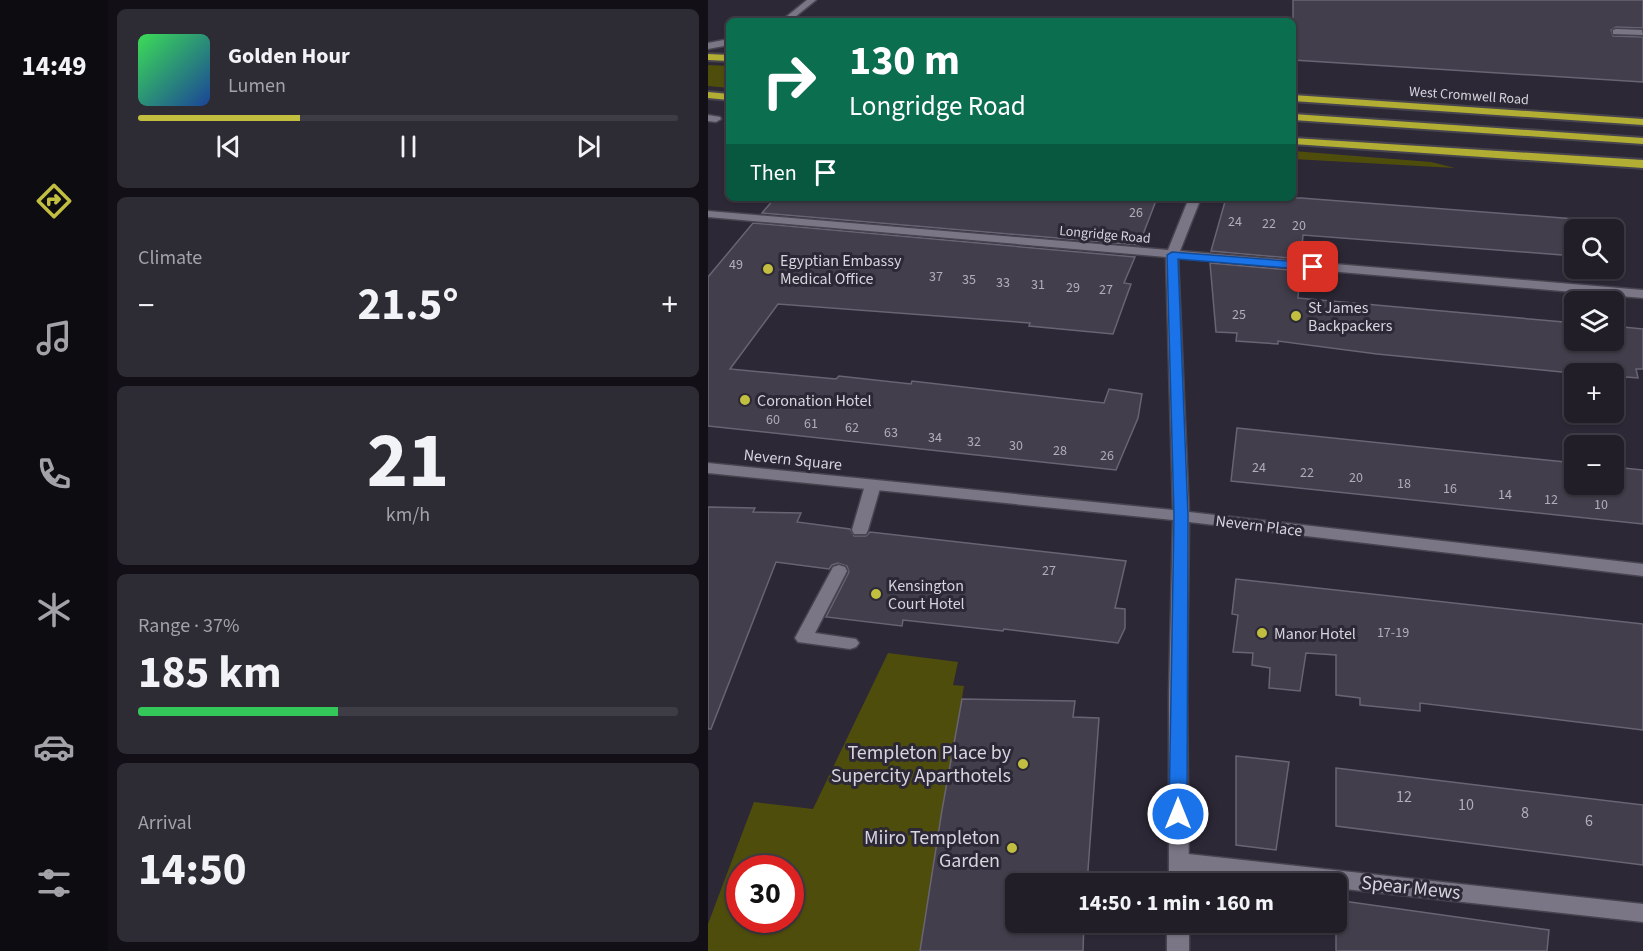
<!DOCTYPE html>
<meta charset="utf-8">
<style>
:root{--surface:#211e28;--page:#2d2b34;--text:#f1f3f6;--muted:#a2a2a8;--line:#3e3c45;--accent:#c1be40}
body{margin:0;font-family:"Source Sans 3",sans-serif;background:var(--page);color:var(--text);height:100vh;display:flex;flex-direction:column;font-size:22px;white-space:nowrap}
*{box-sizing:border-box;margin:0}
p{font-size:20px;color:var(--muted)}
.icon{flex:none;width:33px;height:33px;fill:none;stroke:currentColor;stroke-width:2;stroke-linecap:round;stroke-linejoin:round}
.map{position:relative;flex:1;overflow:hidden}
.side{display:flex;flex-direction:column;gap:9px;padding:9px;background:#121016;width:600px}
.side>*{flex:none}
.banner{position:absolute;left:18px;top:18px;width:570px;height:183px;border-radius:9px;box-shadow:0 2px 4px #0004,0 0 0 2px var(--line);background:#0b6e4f;color:#fff;overflow:hidden}
.fabs{position:absolute;left:856px;top:219px;display:grid;gap:12px}
.fabs a{display:grid;place-items:center;width:60px;height:60px;border-radius:9px;background:var(--surface);box-shadow:0 2px 4px #0004,0 0 0 2px var(--line);font-size:30px}
.speed{position:absolute;left:18px;top:855px;display:flex;gap:12px;font-size:30px;font-weight:700;text-align:center}
.speed>*{display:grid;place-content:center;width:78px;height:78px;border-radius:50%;background:var(--surface);box-shadow:0 2px 4px #0004,0 0 0 2px var(--line);line-height:1}
.speed .limit{border:9px solid #d22;background:#fff;color:#111}
.pin{position:absolute;display:grid;place-items:center;width:51px;height:51px;color:#fff;margin:-26px;border-radius:12px;box-shadow:0 3px 9px #0006}
.me{position:absolute;width:66px;margin:-33px;rotate:0deg;stroke-linejoin:round;filter:drop-shadow(0 0 4px #0008)}
.turn{display:flex;align-items:center;gap:21px;height:126px;padding:0 24px;font-size:27px}
.turn .icon{width:78px;height:78px;stroke-width:2.5}
.turn b{display:block;font-size:42px;line-height:51px}
.then{display:flex;align-items:center;height:57px;padding:0 24px;background:#0003;gap:12px;font-size:22px}
.big{font-size:45px;font-weight:700;line-height:1.1}
.side .card{flex:1;display:flex;flex-direction:column;justify-content:center;gap:9px;min-width:0;padding:0 21px;border-radius:9px;background:var(--page)}
.side .dial{align-items:center;gap:0}
.dial b{font-size:78px;line-height:1}
.song{display:flex;align-items:center;gap:18px}
.cover{width:72px;height:72px;border-radius:9px;background:linear-gradient(135deg,hsl(130 70% 55%),hsl(220 70% 35%))}
.played{height:6px;border-radius:3px;background:linear-gradient(90deg,var(--accent) 30%,var(--line) 30%)}
.keys{display:flex;justify-content:space-around;direction:ltr}
.heat{display:flex;justify-content:space-between;align-items:center;font-size:33px;direction:ltr}
.charge{height:9px;border-radius:4px;background:linear-gradient(90deg,#34c759 37%,var(--line) 0)}
.trip{position:absolute;left:297px;top:873px;width:342px;height:60px;border-radius:9px;background:var(--surface);box-shadow:0 2px 4px #0004,0 0 0 2px var(--line);font-weight:700;line-height:60px;text-align:center}
main{display:flex;flex:1;min-height:0}
.tabs{display:flex;flex-direction:column;width:108px;justify-content:space-around;align-items:center;background:#0d0c10;color:var(--muted)}
.tabs .icon{width:42px;height:42px}
.tabs .active{color:var(--accent)}
.tabs b{font-size:27px;color:var(--text)}
.map>svg:first-child{display:block}
</style>
<main>
<nav class="tabs">
<b>14:49</b>
<svg class="icon active" aria-label="directions" viewBox="0 0 24 24"><path d="M12 3l9 9-9 9-9-9zM9 14v-3h6M13 9l2 2-2 2"/></svg>
<svg class="icon" aria-label="music" viewBox="0 0 24 24"><path d="M9 18V5l10-2v13"/><circle cx="6" cy="18" r="3"/><circle cx="16" cy="16" r="3"/></svg>
<svg class="icon" aria-label="phone" viewBox="0 0 24 24"><path d="M5 4h4l2 5-3 2q2 4 5 5l2-3 5 2v4C11 20 4 13 5 4z"/></svg>
<svg class="icon" aria-label="climate" viewBox="0 0 24 24"><path d="M12 3v18M4 7l16 10M4 17L20 7"/></svg>
<svg class="icon" aria-label="car" viewBox="0 0 24 24"><path d="M5 17H2v-5l4-1 3-4h7l3 4 3 1v5h-3M9 17h6M6 11h13"/><circle cx="7" cy="17" r="2"/><circle cx="17" cy="17" r="2"/></svg>
<svg class="icon" aria-label="filters" viewBox="0 0 24 24"><path d="M4 7h16M4 17h16"/><circle cx="9" cy="7" r="2"/><circle cx="15" cy="17" r="2"/></svg>
</nav>
<section class="side">
<div class="card">
<div class="song"><i class="cover"></i><div><b>Golden Hour</b><p>Lumen</p></div></div>
<div class="played"></div>
<div class="keys"><svg class="icon" aria-label="previous" viewBox="0 0 24 24"><path d="M18 5L8 12l10 7zM5 5v14"/></svg><svg class="icon" aria-label="pause" viewBox="0 0 24 24"><path d="M8 5v14M16 5v14"/></svg><svg class="icon" aria-label="next" viewBox="0 0 24 24"><path d="M6 5l10 7-10 7zM19 5v14"/></svg></div>
</div>
<div class="card"><p>Climate</p>
<div class="heat"><a>−</a><b class="big">21.5°</b><a>+</a></div>
</div>
<div class="card dial"><b>21</b><p>km/h</p></div>
<div class="card"><p>Range · 37%</p><b class="big">185 km</b><div class="charge"></div></div>
<div class="card"><p>Arrival</p><b class="big">14:50</b></div>
</section>
<div class="map">
<svg width="935" height="951" viewBox="0 0 935 951">
<rect width="100%" height="100%" fill="#2c2836"/>
<g fill="#4f4d0c" fill-rule="evenodd">
<polygon points="0,65 21,66 21,88 0,86"/>
<polygon points="585,151 723,162 747,168 585,159"/>
<path d="M180 653 250 662 245 685 256 686 212 951H0V924L46 802 105 809ZM32 868H82V920H32Z"/>
</g>
<g fill="#423e4c" stroke="#696474" stroke-width="1.5">
<polygon points="585,0 935,0 935,28 908,27 903,30 905,36 935,37 935,82 585,60"/>
<polygon points="67,198 449,198 431,245 54,213"/>
<polygon points="518,198 593,198 868,219 870,230 867,230 867,256 595,235 593,259 503,251"/>
<polygon points="45,223 427,257 416,283 423,284 405,334 321,326 322,323 70,304 22,369 128,379 131,376 203,384 204,381 396,403 401,389 434,394 430,418 408,470 0,426 0,277"/>
<polygon points="502,263 592,271 590,298 867,323 867,340 906,340 906,326 935,329 935,369 928,369 930,378 906,376 906,374 854,372 669,354 570,341 570,344 528,341 529,333 508,332"/>
<polygon points="529,428 867,463 867,484 906,484 906,467 935,470 935,524 523,481"/>
<polygon points="0,507 47,508 45,512 93,513 89,522 142,529 146,536 158,536 162,532 418,561 407,608 417,609 417,628 410,643 296,629 295,631 195,620 194,626 118,617 141,572 139,566 130,563 124,565 121,569 68,562 3,729 0,729"/>
<polygon points="528,579 935,624 935,730 712,703 712,711 652,705 652,698 628,695 628,655 598,653 592,691 561,688 562,668 544,665 545,653 525,652 530,615 524,614"/>
<polygon points="254,699 367,701 365,717 391,718 379,884 308,884 308,922 376,922 375,951 212,951 234,810"/>
<polygon points="528,756 581,762 568,850 528,845"/>
<polygon points="628,768 935,805 935,865 628,826"/>
<polygon points="628,900 841,930 839,951 628,951"/>
</g>
<g fill="none" stroke-linecap="round" stroke-linejoin="round">
<g stroke="#47444f" stroke-width="3">
<g id="service">
<polygon points="908,29 934,30 935,35 905,34 905,30"/>
<polygon points="165,480 173,485 160,530 158,534 146,534 144,530 157,485"/>
<polygon points="131,565 137,567 139,571 107,633 148,639 151,643 148,647 142,649 90,642 87,638 123,571 125,567"/>
<polygon points="471,853 935,904 935,922 628,888 628,884 586,884 471,871 464,868 461,862 464,856"/>
</g>
</g>
<g stroke="#47444f" stroke-width="3">
<g id="minor">
<polygon points="99,0 108,0 82,21 73,21"/>
<polygon points="21,39 21,45 0,49 0,43"/>
<polygon points="0,115 12,117 13,119 8,122 0,121"/>
<polygon points="481,198 493,198 472,251 935,290 935,298 470,258 481,512 935,564 935,576 481,522 479,694 481,884 461,884 461,694 465,520 0,473 0,463 465,510 458,257 0,217 0,211 460,250"/>
<rect x="459" y="922" width="22" height="29"/>
</g>
</g>
<g stroke="#47444f" stroke-width="4">
<g id="trunk">
<polygon points="0,54 21,55 21,61 0,60"/>
<polygon points="0,92 21,94 21,100 0,98"/>
<polygon points="585,95 935,119 935,125 585,101"/>
<polygon points="585,114 935,138 935,144 585,120"/>
<polygon points="585,138 935,160 935,168 585,144"/>
</g>
</g>
<use href="#service" fill="#7b7686" fill-rule="evenodd"/>
<use href="#minor" fill="#7b7686" fill-rule="evenodd"/>
<use href="#trunk" fill="#b2ae33" fill-rule="evenodd"/>
</g>
<polygon fill="#1a73e8" stroke="#114b97" stroke-width="1.5" points="464,252 605,263 611,267 605,270 470,259 480,516 479,814 477,820 470,822 464,820 461,814 466,516 459,255"/>
<g fill="#c1be40" stroke="#2c2836" stroke-width="2">
<circle cx="60" cy="269" r="6"/>
<circle cx="588" cy="316" r="6"/>
<circle cx="37" cy="400" r="6"/>
<circle cx="168" cy="594" r="6"/>
<circle cx="554" cy="633" r="6"/>
<circle cx="315" cy="764" r="6"/>
<circle cx="304" cy="848" r="6"/>
</g>
<g text-anchor="middle" stroke-width="6" stroke-linejoin="round" paint-order="stroke">
<g font-size="14" fill="#d7d4dd" stroke="#2c2836">
<text transform="translate(761 95) rotate(4)" y="5">West Cromwell Road</text>
<text transform="translate(397 234) rotate(5)" y="5">Longridge Road</text>
</g>
<g font-size="14" fill="#b2aeb9">
<text x="428" y="217">26</text>
<text x="527" y="226">24</text>
<text x="561" y="228">22</text>
<text x="591" y="230">20</text>
<text x="28" y="269">49</text>
<text x="228" y="281">37</text>
<text x="261" y="284">35</text>
<text x="295" y="287">33</text>
<text x="330" y="289">31</text>
<text x="365" y="292">29</text>
<text x="398" y="294">27</text>
<text x="531" y="319">25</text>
<text x="65" y="424">60</text>
<text x="103" y="428">61</text>
<text x="144" y="432">62</text>
<text x="183" y="437">63</text>
<text x="227" y="442">34</text>
<text x="266" y="446">32</text>
<text x="308" y="450">30</text>
<text x="352" y="455">28</text>
<text x="399" y="460">26</text>
<text x="551" y="472">24</text>
<text x="599" y="477">22</text>
<text x="648" y="482">20</text>
<text x="696" y="488">18</text>
<text x="742" y="493">16</text>
<text x="797" y="499">14</text>
<text x="843" y="504">12</text>
<text x="893" y="509">10</text>
<text x="341" y="575">27</text>
<text x="685" y="637">17-19</text>
</g>
<g font-size="16" fill="#d7d4dd" stroke="#2c2836" text-anchor="start">
<text x="72" y="266">Egyptian Embassy<tspan x="72" dy="18">Medical Office</tspan></text>
<text x="600" y="313">St James<tspan x="600" dy="18">Backpackers</tspan></text>
<text x="49" y="406">Coronation Hotel</text>
<text x="180" y="591">Kensington<tspan x="180" dy="18">Court Hotel</tspan></text>
<text x="566" y="639">Manor Hotel</text>
</g>
<g font-size="16" fill="#d7d4dd" stroke="#2c2836">
<text transform="translate(85 459) rotate(6)" y="6">Nevern Square</text>
<text transform="translate(551 525) rotate(7)" y="6">Nevern Place</text>
</g>
<g font-size="16" fill="#b2aeb9">
<text x="696" y="802">12</text>
<text x="758" y="810">10</text>
<text x="817" y="818">8</text>
<text x="881" y="826">6</text>
</g>
<g font-size="20" fill="#d7d4dd" stroke="#2c2836" text-anchor="end">
<text x="303" y="759">Templeton Place by<tspan x="303" dy="23">Supercity Aparthotels</tspan></text>
<text x="292" y="844">Miiro Templeton<tspan x="292" dy="23">Garden</tspan></text>
</g>
<g font-size="20" fill="#d7d4dd" stroke="#2c2836">
<text transform="translate(703 887) rotate(6)" y="7">Spear Mews</text>
</g>
</g>
</svg>
<div class="fabs">
<a><svg class="icon" aria-label="search" viewBox="0 0 24 24"><circle cx="10" cy="10" r="6"/><path d="M15 15l6 6"/></svg></a>
<a><svg class="icon" aria-label="layers" viewBox="0 0 24 24"><path d="M12 4l9 5-9 5-9-5zM3 14l9 5 9-5"/></svg></a>
<a>+</a>
<a>−</a>
</div>
<div class="speed"><div class="limit">30</div></div>
<div class="pin" style="left:605px;top:267px;background:#d93025"><svg class="icon" aria-label="arrive" viewBox="0 0 24 24"><path d="M6 21V4h12l-3 4 3 4H6"/></svg></div>
<svg class="me" style="left:470px;top:814px" viewBox="-20 -20 40 40"><circle r="17" fill="#1a73e8" stroke="#fff" stroke-width="3"/><path d="M0-11L8 9 0 5-8 9z" fill="#fff"/></svg>
<div class="trip">14:50 · 1 min · 160 m</div>
<div class="banner">
<div class="turn"><svg class="icon" aria-label="right" viewBox="0 0 24 24"><path d="M7 20v-9h11M14 6l5 5-5 5"/></svg><div><b>130 m</b>Longridge Road</div></div>
<div class="then">Then<svg class="icon" aria-label="arrive" viewBox="0 0 24 24"><path d="M6 21V4h12l-3 4 3 4H6"/></svg></div>
</div>
</div>
</main>
